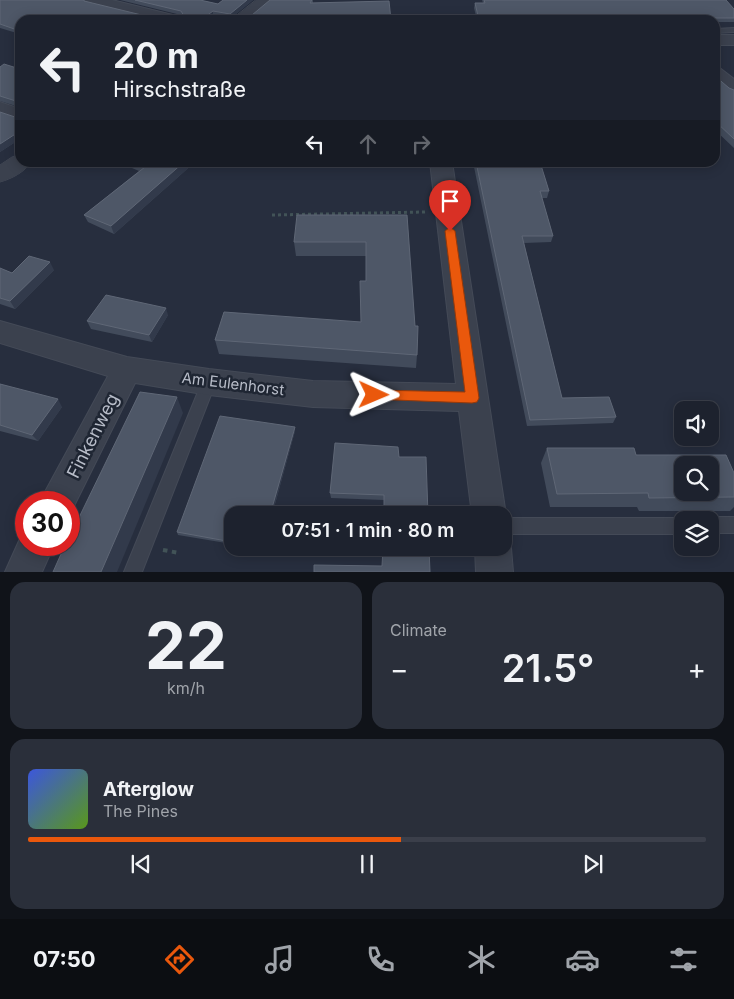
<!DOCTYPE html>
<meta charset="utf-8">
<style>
:root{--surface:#1d222e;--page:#2a2f3a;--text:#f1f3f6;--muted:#a0a4aa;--line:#3b3f4a;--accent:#ea580c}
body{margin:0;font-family:Inter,sans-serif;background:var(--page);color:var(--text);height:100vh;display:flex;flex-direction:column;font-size:19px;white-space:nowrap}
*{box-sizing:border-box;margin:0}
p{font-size:16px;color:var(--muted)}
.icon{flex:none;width:28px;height:28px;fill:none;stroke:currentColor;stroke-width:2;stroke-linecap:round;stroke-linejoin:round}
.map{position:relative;height:572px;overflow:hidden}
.drawer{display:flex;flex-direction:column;gap:10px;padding:10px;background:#101319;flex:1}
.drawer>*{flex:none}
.hud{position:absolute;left:15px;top:15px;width:705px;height:152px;border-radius:15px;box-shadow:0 2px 12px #0003,0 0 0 1px var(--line);background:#1d222e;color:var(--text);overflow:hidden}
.tools{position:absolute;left:674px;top:401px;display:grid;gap:10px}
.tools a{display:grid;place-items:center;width:45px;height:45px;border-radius:10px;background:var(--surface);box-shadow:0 2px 12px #0003,0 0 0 1px var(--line);font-size:25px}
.speed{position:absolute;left:15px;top:491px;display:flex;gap:10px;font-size:25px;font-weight:700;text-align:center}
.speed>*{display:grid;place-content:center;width:65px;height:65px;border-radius:50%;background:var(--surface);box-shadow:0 2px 12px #0003,0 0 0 1px var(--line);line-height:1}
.speed .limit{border:8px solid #d22;background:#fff;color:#111}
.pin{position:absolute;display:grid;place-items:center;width:42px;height:42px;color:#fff;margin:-51px -21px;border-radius:50% 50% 50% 0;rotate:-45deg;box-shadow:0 0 5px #0007}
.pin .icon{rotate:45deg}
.me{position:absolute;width:55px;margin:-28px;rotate:91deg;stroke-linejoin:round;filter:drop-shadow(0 0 4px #0008)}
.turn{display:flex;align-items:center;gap:18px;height:105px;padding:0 15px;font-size:22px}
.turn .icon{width:65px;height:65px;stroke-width:2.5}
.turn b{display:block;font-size:35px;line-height:42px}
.lanes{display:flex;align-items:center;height:48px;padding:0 15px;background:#0003;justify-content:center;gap:25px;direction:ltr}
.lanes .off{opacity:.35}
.big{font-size:38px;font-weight:600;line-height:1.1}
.drawer .card{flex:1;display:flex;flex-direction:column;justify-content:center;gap:8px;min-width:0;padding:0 18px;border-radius:15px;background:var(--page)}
.drawer .dial{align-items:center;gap:0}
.dial b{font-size:65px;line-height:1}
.song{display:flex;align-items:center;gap:15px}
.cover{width:60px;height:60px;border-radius:8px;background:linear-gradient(135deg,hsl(230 70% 55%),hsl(90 70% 35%))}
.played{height:5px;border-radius:2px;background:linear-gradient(90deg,var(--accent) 55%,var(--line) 55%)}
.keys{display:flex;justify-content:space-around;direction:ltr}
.heat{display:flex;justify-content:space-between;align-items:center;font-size:28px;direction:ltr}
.drawer .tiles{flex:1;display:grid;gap:10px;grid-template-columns:1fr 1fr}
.card:last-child{grid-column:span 2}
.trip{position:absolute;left:224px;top:506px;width:288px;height:50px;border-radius:15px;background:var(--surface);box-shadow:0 2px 12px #0003,0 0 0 1px var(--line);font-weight:600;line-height:50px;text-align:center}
.tab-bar{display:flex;height:80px;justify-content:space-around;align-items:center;background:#0c0e12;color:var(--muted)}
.tab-bar .icon{width:35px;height:35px}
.tab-bar .on{color:var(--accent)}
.tab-bar b{font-size:22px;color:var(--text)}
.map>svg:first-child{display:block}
</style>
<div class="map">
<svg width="734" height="572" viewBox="0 0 734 572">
<rect width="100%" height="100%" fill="#272e3e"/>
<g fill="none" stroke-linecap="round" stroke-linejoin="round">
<g stroke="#444a57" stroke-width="2">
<g id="service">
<polygon points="734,28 734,32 715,33 715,29"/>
<polygon points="209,376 214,378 216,382 142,572 124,572 202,382 204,378"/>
<polygon points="710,517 734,517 734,533 710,533 710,520 704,520"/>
<polygon points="502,518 682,518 688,520 682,520 682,534 502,534"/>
</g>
</g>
<g stroke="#444a57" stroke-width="2">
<g id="minor">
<polygon points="84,0 112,0 181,17 183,20 155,20 86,3"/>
<rect x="715" y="35" width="19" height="10"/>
<polygon points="715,68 721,69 734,79 734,95 727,93 715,82"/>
<polygon points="0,102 20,109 20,122 0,115"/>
<polygon points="430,162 452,162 506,515 502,524 502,515 472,515 459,411 313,407 209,395 135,383 70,514 69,502 41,502 46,490 108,376 0,343 0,321 127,357 209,369 313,381 456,384"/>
<polygon points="26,531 26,545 54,545 42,572 5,572 23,532"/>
<polygon points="502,534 506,535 511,548 513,572 476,572 475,548 502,548"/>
</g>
</g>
<g stroke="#444a57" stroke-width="1">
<g id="tertiary">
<polygon points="256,0 275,0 251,20 231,20"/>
<path d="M20 155V162H31C25 172 11 179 0 182V165L12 157Z"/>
</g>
</g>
<polyline stroke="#425357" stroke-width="3" stroke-dasharray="3 3" stroke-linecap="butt" points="272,215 425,212"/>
<polyline stroke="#425357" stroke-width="4" stroke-dasharray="4.5 4.5" stroke-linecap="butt" points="163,550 179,553"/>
<use href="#service" fill="#3b414e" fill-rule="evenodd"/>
<use href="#minor" fill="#3b414e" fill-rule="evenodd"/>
<use href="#tertiary" fill="#3b414e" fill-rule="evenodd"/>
</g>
<g fill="#424b5b">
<polygon points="0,0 84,1 154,18 182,18 183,17 181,15 120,0 200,0 218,4 223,0 253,0 231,18 213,15 207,20 20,20 20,34 0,28"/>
<polygon points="313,0 313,3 391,20 252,20 252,15"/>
<polygon points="482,0 520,0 734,9 734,22 715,22 715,20 477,20 474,8 475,3 483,3"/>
<polygon points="0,67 20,69 20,139 0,152 0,112 18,118 19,107 0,101"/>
<polygon points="715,76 729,88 734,90 734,148 715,130"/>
<polygon points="118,162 195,162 114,234 88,222 84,215 139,171"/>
<polygon points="473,162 540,162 549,191 547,198 542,198 553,236 551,242 524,243 562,398 616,417 613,423 527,426"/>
<polygon points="407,215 417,355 416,368 219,354 215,340 361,322 366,281 366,256 296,256 294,242"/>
<polygon points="0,268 12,273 54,270 15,309 0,304"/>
<polygon points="168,315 152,342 91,329 87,321"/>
<polygon points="0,384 62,407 38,441 0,431"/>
<polygon points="295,431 272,515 232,515 232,544 178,535 177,532"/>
<polygon points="547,448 636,455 734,473 734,507 730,511 639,511 637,507 550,507 541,463"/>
<polygon points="399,457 384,500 331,498 330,493"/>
<polygon points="250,548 263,548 262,550"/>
</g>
<g fill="#323a4b">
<polygon points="247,0 253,0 231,18 230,14"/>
<polygon points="213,11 213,15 207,20 201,20"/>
<polygon points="20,131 20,139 0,152 0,144"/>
<polygon points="184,162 195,162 114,234 111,226"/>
<polygon points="50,262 54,270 15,309 10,301"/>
<polygon points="166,308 168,315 152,342 149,335"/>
<polygon points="177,397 183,413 117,572 101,572"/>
<polygon points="58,399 62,407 38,441 32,435"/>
<polygon points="295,427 295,431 272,515 270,515"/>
</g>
<g fill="#4e5767" stroke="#5f6776" fill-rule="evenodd">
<polygon points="0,0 84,0 84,1 154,18 182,18 184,16 181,11 135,0 200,0 218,4 223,0 247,0 230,14 213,11 201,20 20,20 20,31 0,24"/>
<polygon points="270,0 312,0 310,3 389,1 391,20 282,20 252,15"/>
<polygon points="484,0 726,0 734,9 734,18 685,18 687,20 479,20 475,3 485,3"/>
<polygon points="4,64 20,69 20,131 0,144 0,112 18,118 19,102 0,96 0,67"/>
<polygon points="715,76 729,88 734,90 734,139 715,121"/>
<polygon points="134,162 184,162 111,226 84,215 145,167"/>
<polygon points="476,162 540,162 549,191 540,191 553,236 522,236 562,398 609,397 616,417 530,420"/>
<polygon points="297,215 407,215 415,326 418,326 417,355 215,340 224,312 361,322 360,281 366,281 366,242 294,242"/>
<polygon points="29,256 50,262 10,301 0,298 0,268 12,273"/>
<polygon points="106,295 166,308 149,335 87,321"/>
<polygon points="0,384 58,399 32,435 0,425"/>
<polygon points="140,392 177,397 101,572 53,572 65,545 69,545 69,538"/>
<polygon points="220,416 295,427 270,515 232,515 232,542 177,532"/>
<polygon points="335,443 398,447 399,457 426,457 428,515 384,515 384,495 330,493"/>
<path d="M547 448H634L636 455H726L734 473V497L649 498 648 493 557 494ZM682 465H710V492H682Z"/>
<polygon points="383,548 429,548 430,572 314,572 314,565 382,566"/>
</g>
<polygon fill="#ea580c" stroke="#983908" points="450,227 455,231 479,398 477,402 472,403 369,399 368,395 369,391 374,390 465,392 445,231"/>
<g text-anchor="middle" stroke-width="5" stroke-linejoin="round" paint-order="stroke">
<g font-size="15" fill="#b7bcc8" stroke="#1f2633">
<text transform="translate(233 384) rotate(7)" y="5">Am Eulenhorst</text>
</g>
<g font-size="18" fill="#b7bcc8" stroke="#1f2633">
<text transform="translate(93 436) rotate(-63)" y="6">Finkenweg</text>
</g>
</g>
</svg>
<div class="tools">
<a><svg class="icon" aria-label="sound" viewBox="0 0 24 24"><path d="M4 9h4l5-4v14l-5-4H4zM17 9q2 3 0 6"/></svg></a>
<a><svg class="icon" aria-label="search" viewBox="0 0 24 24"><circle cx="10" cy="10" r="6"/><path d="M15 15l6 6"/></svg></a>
<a><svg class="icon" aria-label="layers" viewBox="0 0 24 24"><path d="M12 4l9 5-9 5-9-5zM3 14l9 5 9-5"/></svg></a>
</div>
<div class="speed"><div class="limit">30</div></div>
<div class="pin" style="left:450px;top:231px;background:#d93025"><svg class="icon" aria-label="arrive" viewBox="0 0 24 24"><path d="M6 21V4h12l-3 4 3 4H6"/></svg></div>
<svg class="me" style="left:374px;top:395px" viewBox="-20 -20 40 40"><path d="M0-17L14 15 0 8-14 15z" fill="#ea580c" stroke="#fff" stroke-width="4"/></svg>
<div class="trip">07:51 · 1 min · 80 m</div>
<div class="hud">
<div class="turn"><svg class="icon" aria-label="left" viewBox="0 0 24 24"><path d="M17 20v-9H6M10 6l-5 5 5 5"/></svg><div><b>20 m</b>Hirschstraße</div></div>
<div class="lanes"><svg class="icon" aria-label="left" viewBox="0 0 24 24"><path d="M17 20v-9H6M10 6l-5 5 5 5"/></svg><svg class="icon off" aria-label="ahead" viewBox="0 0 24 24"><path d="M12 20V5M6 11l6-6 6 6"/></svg><svg class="icon off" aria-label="right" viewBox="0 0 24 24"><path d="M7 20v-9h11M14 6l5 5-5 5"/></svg></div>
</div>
</div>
<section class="drawer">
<div class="tiles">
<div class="card dial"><b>22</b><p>km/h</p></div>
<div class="card"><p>Climate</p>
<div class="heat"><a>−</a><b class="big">21.5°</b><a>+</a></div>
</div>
<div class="card">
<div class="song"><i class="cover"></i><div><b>Afterglow</b><p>The Pines</p></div></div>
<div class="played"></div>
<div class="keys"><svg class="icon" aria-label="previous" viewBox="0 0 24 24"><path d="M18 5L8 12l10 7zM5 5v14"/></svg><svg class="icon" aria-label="pause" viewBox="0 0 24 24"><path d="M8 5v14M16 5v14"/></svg><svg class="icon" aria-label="next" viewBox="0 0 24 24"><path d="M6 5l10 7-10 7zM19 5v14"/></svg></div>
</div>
</div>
</section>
<nav class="tab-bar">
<b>07:50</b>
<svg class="icon on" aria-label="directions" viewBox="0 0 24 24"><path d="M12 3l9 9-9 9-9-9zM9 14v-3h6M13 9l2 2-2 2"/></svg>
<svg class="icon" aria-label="music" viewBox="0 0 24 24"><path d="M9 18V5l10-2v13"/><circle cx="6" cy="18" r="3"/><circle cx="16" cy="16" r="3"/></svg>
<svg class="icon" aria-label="phone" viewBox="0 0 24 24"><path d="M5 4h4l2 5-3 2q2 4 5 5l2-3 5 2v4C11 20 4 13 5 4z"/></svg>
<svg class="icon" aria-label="climate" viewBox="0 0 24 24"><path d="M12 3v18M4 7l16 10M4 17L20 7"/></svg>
<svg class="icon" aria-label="car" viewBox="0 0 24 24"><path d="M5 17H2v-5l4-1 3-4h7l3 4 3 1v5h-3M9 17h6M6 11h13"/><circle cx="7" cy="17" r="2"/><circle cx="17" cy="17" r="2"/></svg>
<svg class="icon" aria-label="filters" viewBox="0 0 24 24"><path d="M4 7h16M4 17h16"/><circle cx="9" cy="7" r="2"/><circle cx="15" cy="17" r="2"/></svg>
</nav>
